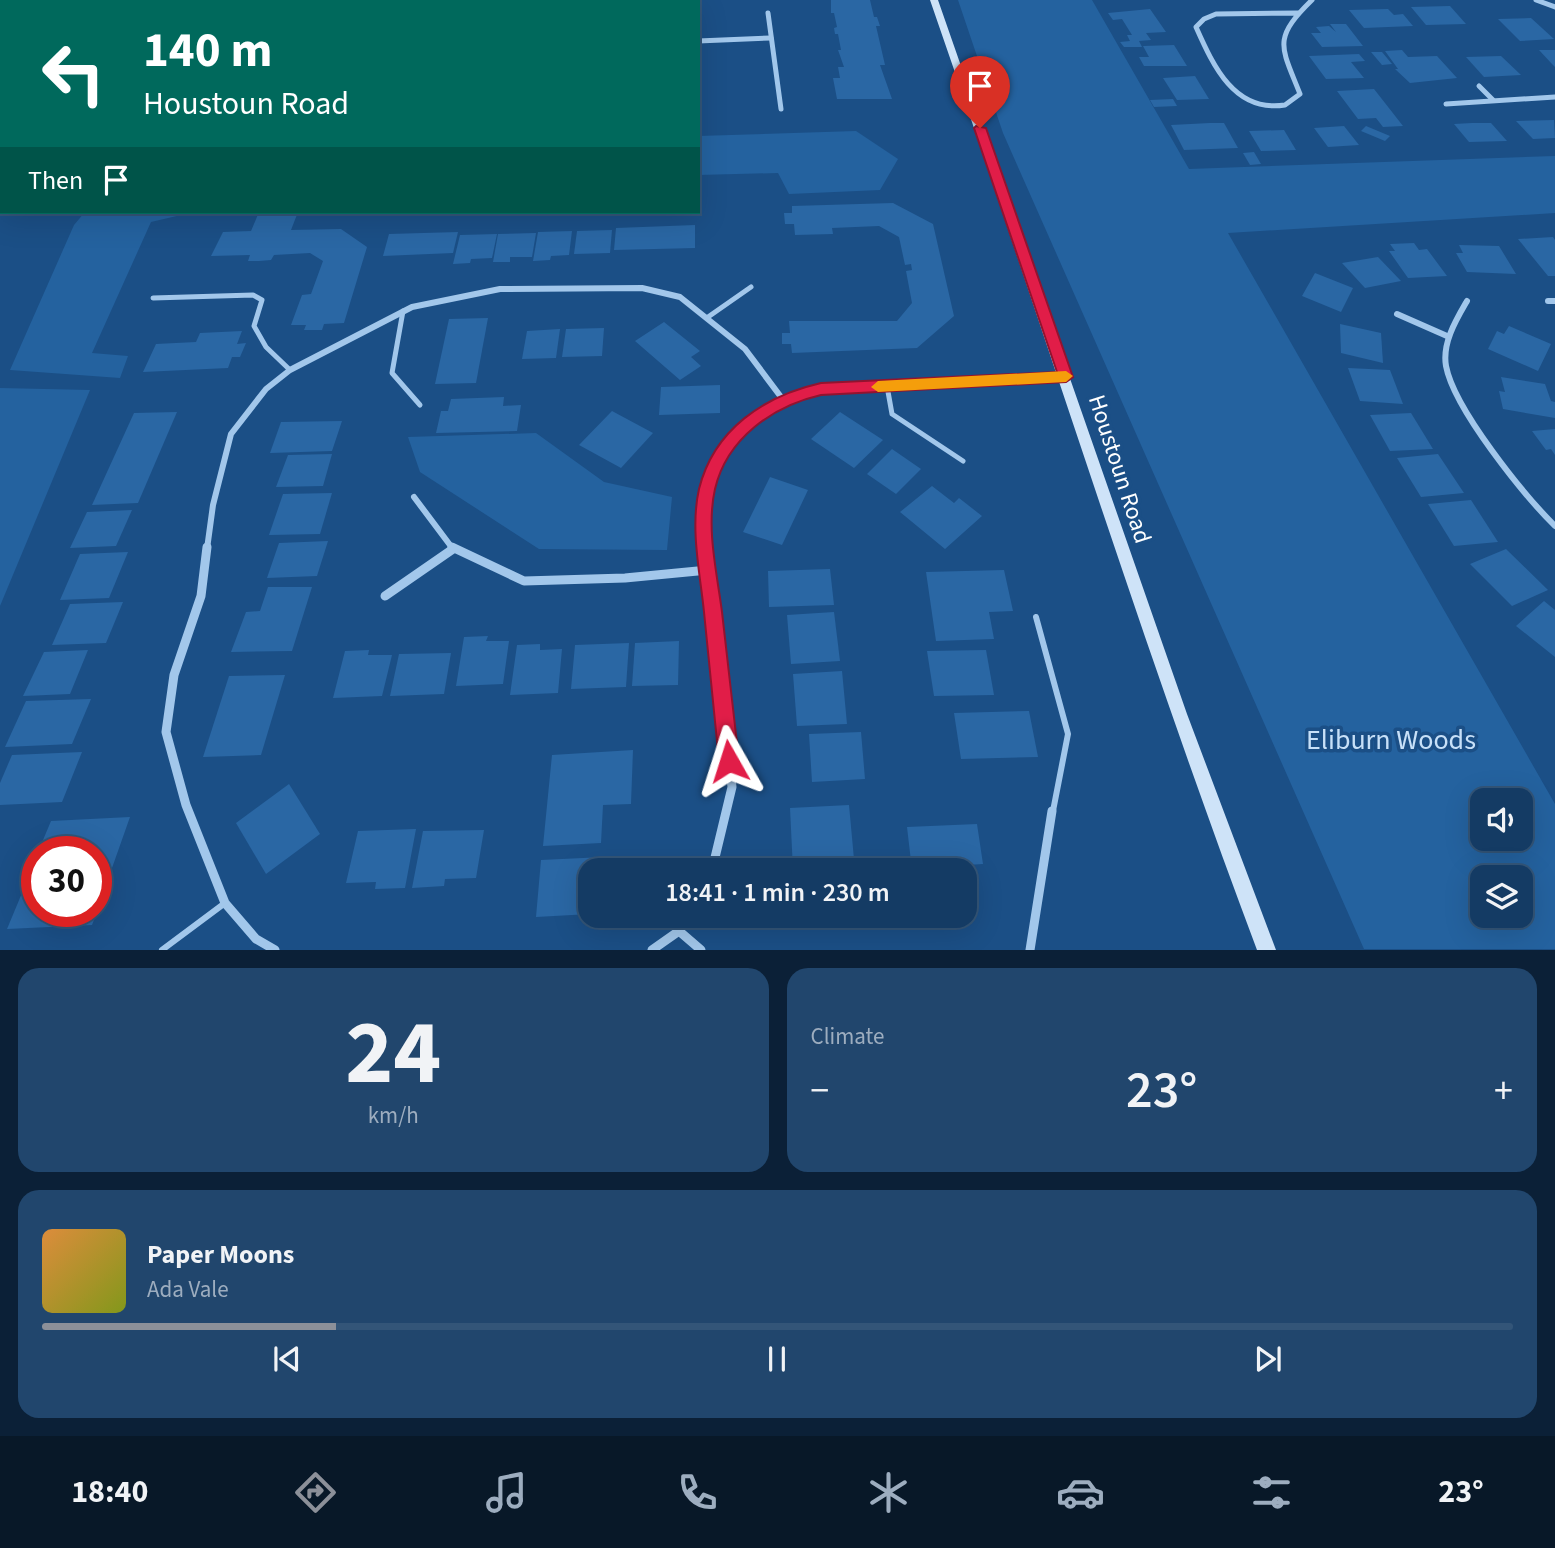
<!DOCTYPE html>
<meta charset="utf-8">
<style>
:root{--surface:#143b64;--page:#21466d;--text:#f1f3f6;--muted:#9dadbf;--line:#335578;--accent:#8c9099}
body{margin:0;font-family:"Source Sans 3",sans-serif;background:var(--page);color:var(--text);height:100vh;display:flex;flex-direction:column;font-size:26px;white-space:nowrap}
*{box-sizing:border-box;margin:0}
p{font-size:23px;color:var(--muted)}
.icon{flex:none;width:38px;height:38px;fill:none;stroke:currentColor;stroke-width:2;stroke-linecap:round;stroke-linejoin:round}
.map{position:relative;height:950px;overflow:hidden}
.details{display:flex;flex-direction:column;gap:18px;padding:18px;background:#0b2037;flex:1}
.details>*{flex:none}
.hud{position:absolute;left:0px;top:0px;width:700px;height:214px;box-shadow:0 7px 28px #0002,0 0 0 2px var(--line);background:#00695c;color:#fff;overflow:hidden}
.controls{position:absolute;left:1470px;top:788px;display:grid;gap:14px}
.controls a{display:grid;place-items:center;width:63px;height:63px;border-radius:14px;background:var(--surface);box-shadow:0 7px 28px #0002,0 0 0 2px var(--line);font-size:35px}
.speed{position:absolute;left:21px;top:836px;display:flex;gap:14px;font-size:35px;font-weight:700;text-align:center}
.speed>*{display:grid;place-content:center;width:91px;height:91px;border-radius:50%;background:var(--surface);box-shadow:0 7px 28px #0002,0 0 0 2px var(--line);line-height:1}
.speed .limit{border:10px solid #d22;background:#fff;color:#111}
.pin{position:absolute;display:grid;place-items:center;width:60px;height:60px;color:#fff;margin:-72px -30px;border-radius:50% 50% 50% 0;rotate:-45deg;box-shadow:0 0 7px #0007}
.pin .icon{rotate:45deg}
.me{position:absolute;width:77px;margin:-38px;rotate:354deg;stroke-linejoin:round;filter:drop-shadow(0 0 5px #0008)}
.turn{display:flex;align-items:center;gap:24px;height:147px;padding:0 28px;font-size:32px}
.turn .icon{width:91px;height:91px;stroke-width:2.5}
.turn b{display:block;font-size:49px;line-height:60px}
.then{display:flex;align-items:center;height:66px;padding:0 28px;background:#0003;gap:14px;font-size:26px}
.big{font-size:52px;font-weight:600;line-height:1.1}
.details .widget{flex:1;display:flex;flex-direction:column;justify-content:center;gap:10px;min-width:0;padding:0 24px;border-radius:21px;background:var(--page)}
.details .dial{align-items:center;gap:0}
.dial b{font-size:91px;line-height:1}
.song{display:flex;align-items:center;gap:21px}
.cover{width:84px;height:84px;border-radius:10px;background:linear-gradient(135deg,hsl(30 70% 55%),hsl(70 70% 35%))}
.played{height:7px;border-radius:4px;background:linear-gradient(90deg,var(--accent) 20%,var(--line) 20%)}
.keys{display:flex;justify-content:space-around;direction:ltr}
.heat{display:flex;justify-content:space-between;align-items:center;font-size:38px;direction:ltr}
.details .tiles{flex:1;display:grid;gap:18px;grid-template-columns:1fr 1fr}
.widget:last-child{grid-column:span 2}
.trip{position:absolute;left:578px;top:858px;width:399px;height:70px;border-radius:21px;background:var(--surface);box-shadow:0 7px 28px #0002,0 0 0 2px var(--line);font-weight:600;line-height:70px;text-align:center}
.tabs{display:flex;height:112px;justify-content:space-around;align-items:center;background:#081828;color:var(--muted)}
.tabs .icon{width:49px;height:49px}
.tabs .active{color:var(--accent)}
.tabs b{font-size:32px;color:var(--text)}
.map>svg:first-child{display:block}
</style>
<div class="map">
<svg width="1555" height="950" viewBox="0 0 1555 950">
<rect width="100%" height="100%" fill="#1b4f86"/>
<g fill="#24629f" fill-rule="evenodd">
<path d="M958 0H1092L1189 169 1555 156V213L1228 233 1555 804V949H1364L1003 133ZM1482 800H1521V838H1482ZM1482 877H1521V915H1482Z"/>
<polygon points="856,131 898,159 880,190 789,194 778,173 698,175 698,136"/>
<polygon points="85,212 194,212 151,222 92,353 128,356 120,378 10,370 74,225"/>
<polygon points="0,388 90,390 0,606"/>
<polygon points="536,433 604,482 672,497 667,550 539,549 420,472 408,437"/>
</g>
<g fill="#2a67a4">
<polygon points="831,0 870,0 874,17 877,17 880,26 876,26 885,65 880,65 892,99 837,99 833,78 840,78 838,67 844,67 838,50 841,50 838,34 835,34 834,28 837,27 834,13 831,13"/>
<polygon points="1450,6 1466,24 1426,25 1411,7"/>
<polygon points="1150,9 1166,32 1146,33 1151,40 1139,41 1142,47 1124,47 1120,42 1130,41 1127,35 1132,35 1122,19 1113,20 1108,13"/>
<polygon points="1388,9 1394,15 1403,14 1413,26 1364,28 1349,10"/>
<polygon points="1531,18 1554,39 1520,41 1498,19"/>
<polygon points="1330,24 1346,24 1363,46 1322,47 1311,33 1321,33 1316,27 1329,26 1336,32"/>
<polygon points="1174,45 1187,66 1144,66 1139,57 1149,57 1143,46"/>
<polygon points="1402,50 1408,57 1437,56 1457,78 1410,83 1395,69 1398,69 1385,51"/>
<polygon points="1539,50 1555,50 1555,67 1552,64"/>
<polygon points="1371,52 1382,52 1392,64 1382,65"/>
<polygon points="1359,54 1365,61 1351,62 1364,78 1326,79 1309,56"/>
<polygon points="1501,56 1521,75 1484,77 1466,57"/>
<polygon points="1195,76 1209,99 1177,100 1163,78"/>
<polygon points="1374,89 1385,103 1403,126 1383,127 1376,118 1358,119 1337,91"/>
<polygon points="1173,99 1177,106 1154,107 1150,100"/>
<polygon points="1554,120 1555,138 1533,139 1516,121"/>
<polygon points="1210,123 1224,123 1238,148 1184,150 1171,125"/>
<polygon points="1472,123 1491,123 1507,141 1469,142 1454,124"/>
<polygon points="1344,126 1359,145 1328,147 1314,128"/>
<polygon points="1366,126 1390,136 1385,141 1361,131"/>
<polygon points="1284,130 1296,150 1261,151 1249,131"/>
<polygon points="1254,152 1261,164 1250,165 1243,153"/>
<polygon points="893,203 933,224 954,316 917,348 792,353 791,344 782,344 782,333 790,333 789,321 897,321 912,303 906,271 912,270 911,264 905,265 899,237 879,226 832,228 833,234 795,235 794,224 785,224 784,213 792,213 792,206"/>
<polygon points="259,212 298,212 291,230 341,229 367,247 344,323 324,324 322,330 304,330 306,325 291,325 302,295 311,294 323,261 310,253 274,255 271,260 259,261 248,261 250,255 211,256 223,232 251,231"/>
<polygon points="695,225 695,248 614,250 616,228"/>
<polygon points="612,230 610,253 574,254 577,231"/>
<polygon points="572,231 569,255 551,256 550,260 533,261 538,232"/>
<polygon points="458,232 453,253 383,256 389,234"/>
<polygon points="536,233 532,257 510,257 510,262 493,262 498,234"/>
<polygon points="497,234 492,258 471,259 470,263 453,264 460,235"/>
<polygon points="1553,237 1555,240 1555,276 1548,276 1518,239"/>
<polygon points="1414,243 1419,250 1427,249 1447,276 1408,278 1389,251 1395,251 1390,244"/>
<polygon points="1459,245 1499,246 1516,274 1467,272 1456,253 1463,253"/>
<polygon points="1378,257 1401,281 1365,288 1342,263"/>
<polygon points="1315,273 1353,288 1341,312 1302,296"/>
<polygon points="488,318 476,383 435,384 449,319"/>
<polygon points="664,322 700,351 691,357 701,366 680,380 635,341"/>
<polygon points="1340,324 1381,333 1383,363 1341,353"/>
<polygon points="1509,326 1551,344 1538,371 1488,349 1497,331 1504,334"/>
<polygon points="604,328 602,356 562,357 566,329"/>
<polygon points="560,329 556,358 522,359 527,331"/>
<polygon points="242,331 237,344 246,343 240,357 232,357 228,368 143,372 156,344 196,342 200,333"/>
<polygon points="1348,368 1390,370 1403,404 1360,401"/>
<polygon points="1501,377 1545,384 1551,401 1555,402 1555,418 1503,409 1499,391 1505,392"/>
<polygon points="720,385 720,413 659,415 661,387"/>
<polygon points="504,397 503,406 521,405 517,431 436,433 441,411 448,411 451,399"/>
<polygon points="612,411 653,433 621,468 579,445"/>
<polygon points="177,412 138,503 92,505 134,413"/>
<polygon points="840,412 883,440 854,468 811,439"/>
<polygon points="1411,413 1433,449 1390,451 1370,415"/>
<polygon points="342,421 332,451 270,453 281,422"/>
<polygon points="1555,429 1555,455 1551,449 1546,450 1532,431"/>
<polygon points="892,449 921,469 896,494 867,474"/>
<polygon points="332,454 323,486 276,487 288,455"/>
<polygon points="1438,454 1464,493 1421,497 1397,458"/>
<polygon points="770,477 808,490 782,545 743,532"/>
<polygon points="932,486 954,503 959,498 982,516 945,549 900,512"/>
<polygon points="332,493 320,534 269,535 283,494"/>
<polygon points="1471,500 1498,542 1454,546 1428,504"/>
<polygon points="132,510 116,546 70,548 87,512"/>
<polygon points="328,541 317,576 267,578 279,543"/>
<polygon points="1506,549 1548,590 1512,606 1470,564"/>
<polygon points="128,552 109,598 60,600 80,554"/>
<polygon points="830,569 834,605 769,607 768,571"/>
<polygon points="1004,570 1013,611 989,612 994,639 936,641 926,572"/>
<polygon points="268,587 312,587 292,651 231,652 246,612 260,611"/>
<polygon points="1544,601 1555,610 1555,657 1516,626"/>
<polygon points="123,602 106,643 52,645 70,604"/>
<polygon points="834,612 840,661 791,664 787,615"/>
<polygon points="488,636 486,641 509,641 503,684 456,686 464,637"/>
<polygon points="679,641 678,685 632,686 635,643"/>
<polygon points="629,643 626,687 571,689 575,645"/>
<polygon points="540,644 540,650 562,649 558,693 510,695 517,645"/>
<polygon points="88,650 70,694 23,696 44,652"/>
<polygon points="369,650 368,655 392,655 382,696 333,698 345,651"/>
<polygon points="986,650 994,695 934,696 927,651"/>
<polygon points="451,653 444,694 390,696 399,654"/>
<polygon points="842,671 847,724 797,726 793,674"/>
<polygon points="285,675 261,755 203,757 229,676"/>
<polygon points="91,699 72,744 5,747 26,701"/>
<polygon points="1029,711 1038,757 961,759 954,713"/>
<polygon points="861,732 865,779 812,782 809,734"/>
<polygon points="633,750 631,804 603,805 601,843 543,846 552,755"/>
<polygon points="82,752 62,802 0,805 0,783 12,755"/>
<polygon points="289,784 320,834 266,874 236,823"/>
<polygon points="849,805 855,870 793,870 790,808"/>
<polygon points="130,817 112,868 96,912 96,852 38,852 51,821"/>
<polygon points="977,824 983,864 967,865 971,891 964,891 964,870 912,870 907,827"/>
<polygon points="416,829 405,888 375,889 376,882 346,883 358,831"/>
<polygon points="484,830 476,878 445,879 444,886 412,888 423,831"/>
<polygon points="37,857 37,912 97,912 92,925 7,929"/>
<polygon points="604,857 603,870 590,870 590,914 536,917 541,860"/>
</g>
<g fill="none" stroke-linecap="round" stroke-linejoin="round">
<polyline stroke="#a2c7eb" stroke-width="3.5" points="303,2 315,0"/>
<g stroke="#a2c7eb" stroke-width="5">
<polyline points="153,298 253,295 262,300 254,326 266,347 290,370"/>
<polyline points="403,311 392,373 420,405"/>
<polyline points="708,317 751,287"/>
<polyline points="887,386 892,414 963,461"/>
</g>
<g stroke="#a2c7eb" stroke-width="6">
<polyline points="1036,617 1068,734 1053,811"/>
<polyline points="162,950 225,903"/>
</g>
<g stroke="#a2c7eb" stroke-width="5">
<polyline points="1536,0 1555,7"/>
<polyline points="768,13 781,109"/>
<path d="M1298 13 1216 14 1204 19 1196 27C1213 65 1234 113 1285 105L1300 94C1281 46 1272 39 1312 0"/>
<polyline points="698,41 771,38"/>
<polyline points="1479,86 1493,100"/>
<polyline points="1446,104 1555,97"/>
</g>
<g stroke="#a2c7eb" stroke-width="6">
<path d="M1467 301C1456 320 1442 343 1446 366 1454 409 1524 495 1555 526"/>
<polyline points="1548,301 1555,301"/>
<polyline points="1397,314 1447,336"/>
<polyline points="414,497 453,549"/>
<polyline points="207,549 213,505 231,434 266,389 290,370 412,307 500,289 642,288 680,297 745,349 784,401"/>
<path d="M706 549C697 461 738 413 821 389L1065 377"/>
</g>
<g stroke="#a2c7eb" stroke-width="9">
<polyline points="207,547 201,596 174,675 166,732 186,805 225,903 256,939 275,950"/>
<polyline points="452,547 524,581 625,578 708,570"/>
<polyline points="706,547 732,787 712,870"/>
<polyline points="385,596 453,549"/>
<polyline points="679,931 701,950"/>
<polyline points="652,950 679,931 687,915"/>
<polyline points="1030,950 1052,811"/>
</g>
<path fill="#cee3f8" fill-rule="evenodd" d="M930 0H938L1187 714 1276 950H1257C1139 636 1040 316 930 0Z"/>
<g stroke="#fff" stroke-width="3.5" stroke-dasharray="9 3.5" stroke-linecap="butt">
<polyline points="0,176 2,172"/>
<polyline points="0,198 2,193"/>
</g>
</g>
<path fill="#e11d48" stroke="#92132f" stroke-width="2" d="M976 126 986 128 1073 377 1066 382 821 395C773 406 727 438 715 489 706 528 717 573 722 612 728 662 733 711 739 761L736 768 729 771 722 768 719 761C714 711 709 662 704 612 700 573 690 528 699 489 714 429 764 396 821 383L1057 372 974 128Z"/>
<polygon fill="#f59e0b" points="1066,371 1073,376 1066,382 878,392 871,387 878,381"/>
<g text-anchor="middle" stroke-width="7" stroke-linejoin="round" paint-order="stroke">
<g font-size="24" fill="#fff" stroke="#1b4f86">
<text transform="translate(1120 469) rotate(72)" y="8">Houstoun Road</text>
</g>
<g font-size="28" fill="#c7e0f8" stroke="#1b4f86">
<text x="1391" y="749">Eliburn Woods</text>
</g>
</g>
</svg>
<div class="controls">
<a><svg class="icon" aria-label="sound" viewBox="0 0 24 24"><path d="M4 9h4l5-4v14l-5-4H4zM17 9q2 3 0 6"/></svg></a>
<a><svg class="icon" aria-label="layers" viewBox="0 0 24 24"><path d="M12 4l9 5-9 5-9-5zM3 14l9 5 9-5"/></svg></a>
</div>
<div class="speed"><div class="limit">30</div></div>
<div class="pin" style="left:980px;top:128px;background:#d93025"><svg class="icon" aria-label="arrive" viewBox="0 0 24 24"><path d="M6 21V4h12l-3 4 3 4H6"/></svg></div>
<svg class="me" style="left:729px;top:761px" viewBox="-20 -20 40 40"><path d="M0-17L14 15 0 8-14 15z" fill="#e11d48" stroke="#fff" stroke-width="4"/></svg>
<div class="trip">18:41 · 1 min · 230 m</div>
<div class="hud">
<div class="turn"><svg class="icon" aria-label="left" viewBox="0 0 24 24"><path d="M17 20v-9H6M10 6l-5 5 5 5"/></svg><div><b>140 m</b>Houstoun Road</div></div>
<div class="then">Then<svg class="icon" aria-label="arrive" viewBox="0 0 24 24"><path d="M6 21V4h12l-3 4 3 4H6"/></svg></div>
</div>
</div>
<section class="details">
<div class="tiles">
<div class="widget dial"><b>24</b><p>km/h</p></div>
<div class="widget"><p>Climate</p>
<div class="heat"><a>−</a><b class="big">23°</b><a>+</a></div>
</div>
<div class="widget">
<div class="song"><i class="cover"></i><div><b>Paper Moons</b><p>Ada Vale</p></div></div>
<div class="played"></div>
<div class="keys"><svg class="icon" aria-label="previous" viewBox="0 0 24 24"><path d="M18 5L8 12l10 7zM5 5v14"/></svg><svg class="icon" aria-label="pause" viewBox="0 0 24 24"><path d="M8 5v14M16 5v14"/></svg><svg class="icon" aria-label="next" viewBox="0 0 24 24"><path d="M6 5l10 7-10 7zM19 5v14"/></svg></div>
</div>
</div>
</section>
<nav class="tabs">
<b>18:40</b>
<svg class="icon active" aria-label="directions" viewBox="0 0 24 24"><path d="M12 3l9 9-9 9-9-9zM9 14v-3h6M13 9l2 2-2 2"/></svg>
<svg class="icon" aria-label="music" viewBox="0 0 24 24"><path d="M9 18V5l10-2v13"/><circle cx="6" cy="18" r="3"/><circle cx="16" cy="16" r="3"/></svg>
<svg class="icon" aria-label="phone" viewBox="0 0 24 24"><path d="M5 4h4l2 5-3 2q2 4 5 5l2-3 5 2v4C11 20 4 13 5 4z"/></svg>
<svg class="icon" aria-label="climate" viewBox="0 0 24 24"><path d="M12 3v18M4 7l16 10M4 17L20 7"/></svg>
<svg class="icon" aria-label="car" viewBox="0 0 24 24"><path d="M5 17H2v-5l4-1 3-4h7l3 4 3 1v5h-3M9 17h6M6 11h13"/><circle cx="7" cy="17" r="2"/><circle cx="17" cy="17" r="2"/></svg>
<svg class="icon" aria-label="filters" viewBox="0 0 24 24"><path d="M4 7h16M4 17h16"/><circle cx="9" cy="7" r="2"/><circle cx="15" cy="17" r="2"/></svg>
<b>23°</b>
</nav>
